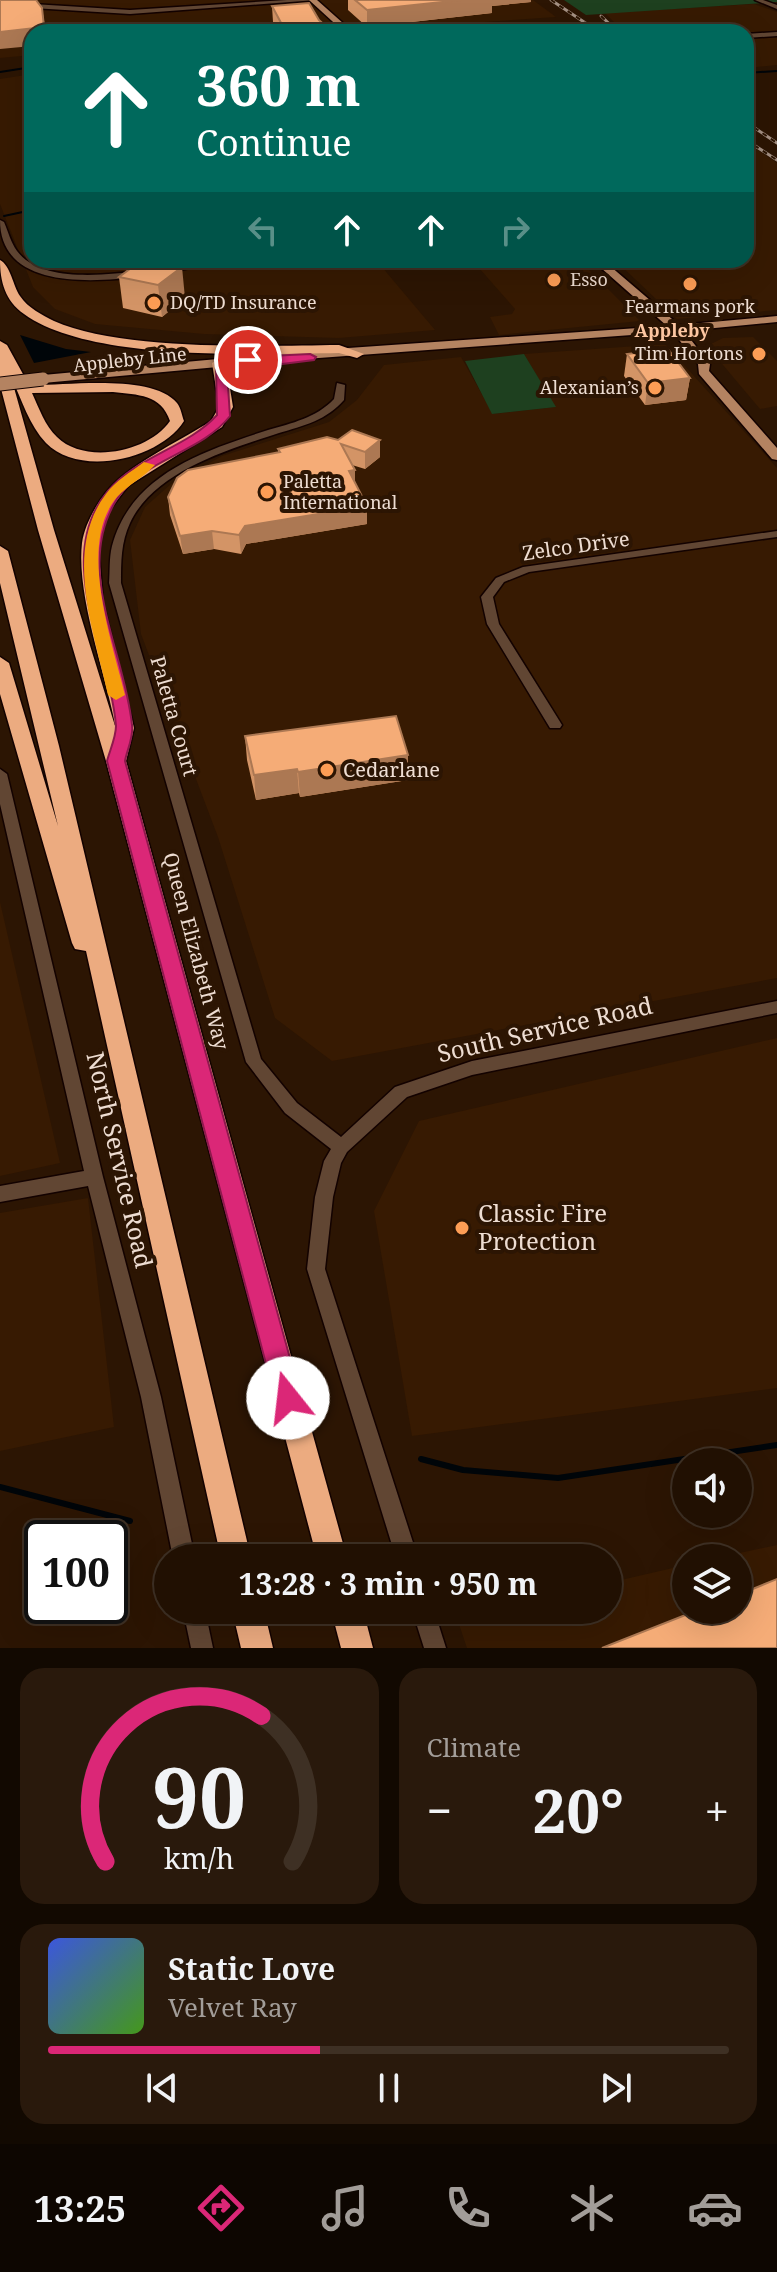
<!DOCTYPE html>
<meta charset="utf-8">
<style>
:root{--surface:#211002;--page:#29190c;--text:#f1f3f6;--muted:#a29d99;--line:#3e3024;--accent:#db2777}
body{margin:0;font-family:"Noto Serif",serif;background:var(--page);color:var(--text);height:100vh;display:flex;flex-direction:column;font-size:30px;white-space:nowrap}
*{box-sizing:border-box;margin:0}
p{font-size:26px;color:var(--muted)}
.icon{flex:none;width:44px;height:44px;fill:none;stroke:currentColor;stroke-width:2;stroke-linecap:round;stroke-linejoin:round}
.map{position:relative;height:1648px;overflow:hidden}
.sheet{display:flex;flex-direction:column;gap:20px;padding:20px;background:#120901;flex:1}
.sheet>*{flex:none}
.top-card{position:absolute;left:24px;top:24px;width:730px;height:244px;border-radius:24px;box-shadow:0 8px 32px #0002,0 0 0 2px var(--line);background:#00695c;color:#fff;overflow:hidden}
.tools{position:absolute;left:672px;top:1448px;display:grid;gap:16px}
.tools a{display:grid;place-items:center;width:80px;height:80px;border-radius:50%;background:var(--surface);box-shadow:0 8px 32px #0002,0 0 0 2px var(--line);font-size:40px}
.speed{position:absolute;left:24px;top:1520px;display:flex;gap:16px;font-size:40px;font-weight:700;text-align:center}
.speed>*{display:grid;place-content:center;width:104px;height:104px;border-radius:50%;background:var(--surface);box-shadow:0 8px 32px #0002,0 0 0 2px var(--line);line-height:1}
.speed .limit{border:4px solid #111;border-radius:12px;background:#fff;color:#111}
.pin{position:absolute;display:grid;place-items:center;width:68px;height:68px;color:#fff;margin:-34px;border:4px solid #fff;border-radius:50%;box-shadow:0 2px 8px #0007}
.me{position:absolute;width:88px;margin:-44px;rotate:344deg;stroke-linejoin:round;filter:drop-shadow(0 0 6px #0008)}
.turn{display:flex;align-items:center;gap:28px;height:168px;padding:0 40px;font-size:36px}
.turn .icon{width:104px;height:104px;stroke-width:2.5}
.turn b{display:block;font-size:56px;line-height:68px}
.lanes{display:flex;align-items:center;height:76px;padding:0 40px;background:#0003;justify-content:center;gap:40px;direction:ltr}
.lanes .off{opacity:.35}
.big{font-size:60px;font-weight:700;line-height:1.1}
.sheet .card{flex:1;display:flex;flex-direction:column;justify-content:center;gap:12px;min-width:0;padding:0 28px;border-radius:24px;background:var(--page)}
.sheet .dial{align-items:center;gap:0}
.dial svg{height:208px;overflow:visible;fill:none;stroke:var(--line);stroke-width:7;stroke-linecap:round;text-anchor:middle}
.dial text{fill:var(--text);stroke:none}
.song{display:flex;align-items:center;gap:24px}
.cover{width:96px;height:96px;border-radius:12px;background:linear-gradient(135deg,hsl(230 70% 55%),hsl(100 70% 35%))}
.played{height:8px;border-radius:4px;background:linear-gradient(90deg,var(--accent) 40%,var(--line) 40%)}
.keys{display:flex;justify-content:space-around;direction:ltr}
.heat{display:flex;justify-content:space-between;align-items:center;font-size:44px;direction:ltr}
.sheet .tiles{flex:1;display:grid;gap:20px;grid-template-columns:1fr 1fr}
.card:last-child{grid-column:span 2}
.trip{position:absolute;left:154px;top:1544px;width:468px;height:80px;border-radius:40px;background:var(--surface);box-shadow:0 8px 32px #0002,0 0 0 2px var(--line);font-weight:700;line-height:80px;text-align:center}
.dock{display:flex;height:128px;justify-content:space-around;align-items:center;background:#0d0601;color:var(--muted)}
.dock .icon{width:56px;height:56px}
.dock .on{color:var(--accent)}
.dock b{font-size:36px;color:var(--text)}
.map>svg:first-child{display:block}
</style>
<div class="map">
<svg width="777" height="1648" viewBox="0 0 777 1648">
<rect width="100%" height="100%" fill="#2c1503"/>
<g fill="#371a02">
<polygon points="0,0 533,0 556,17 341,32 32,32 32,55 0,58"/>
<polygon points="754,4 777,12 777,65 746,68 746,32 624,32 605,13"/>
<polygon points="32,74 32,260 376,260 435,330 339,338 204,334 95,324 55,309 33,287 0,204 0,79"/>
<polygon points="746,142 777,163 777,310 677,319 615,260 746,260"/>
<polygon points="472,260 579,260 640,321 499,335 490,317 512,314 515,309"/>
<polygon points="753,337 777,361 777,406 760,409 707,346 723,338"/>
<polygon points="665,344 777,468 777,978 332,1061 275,1018 218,837 141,634 130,540 145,507 171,484 222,456 329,422 357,400 384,365 461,357 493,414 555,407 524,354"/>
<polygon points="0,902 60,1163 0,1176"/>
<polygon points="777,1038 777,1388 412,1436 374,1211 419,1121"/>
<polygon points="88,1198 114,1427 0,1451 0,1213"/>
<polygon points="777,1545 777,1648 467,1648 457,1618 491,1610 608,1610 608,1583 686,1565 686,1610 738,1610 738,1558 716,1558"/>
</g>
<g fill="#1e401f">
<polygon points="564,0 777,0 777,2 586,15"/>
<polygon points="524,354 556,407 492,414 465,361"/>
</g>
<polygon fill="#000509" points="20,335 66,349 91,352 34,363"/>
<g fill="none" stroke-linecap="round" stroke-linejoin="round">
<g stroke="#000509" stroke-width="2">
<polyline points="0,72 32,67"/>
<polyline points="746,73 777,71"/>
<polyline points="4,216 32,210"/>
</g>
<g stroke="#000509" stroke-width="6">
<polyline points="421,1459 463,1470 558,1478 777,1445"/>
<polyline points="0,1487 130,1521"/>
</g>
<g stroke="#130200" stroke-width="3">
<g id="minor">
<polygon points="287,0 316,0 130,14 0,6 0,2 130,10"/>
<polygon points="755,0 763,0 777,5 777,9"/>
<polygon points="777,32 777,36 746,38 746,34"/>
<path d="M0 220 4 222C8 231 11 243 17 251 41 283 105 275 139 271L143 274 139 277C92 282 0 290 0 220Z"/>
<polygon points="213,260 234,260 163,273 159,270"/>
<path d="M337 383 345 385 344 400C327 420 303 426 279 433 230 449 154 471 130 523 121 542 121 562 121 583L261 1059 297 1103 341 1137 395 1087 472 1061 777 1001V1013L472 1075 407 1097 347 1152 341 1163 333 1197 325 1269 418 1558H396L307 1269 315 1197 324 1161 331 1149 285 1113 246 1062 109 583C110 571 109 558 112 546 131 474 204 451 268 430 292 423 316 418 334 399Z"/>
<polygon points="777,531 777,537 529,572 504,582 493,597 499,624 562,725 560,728 550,728 487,624 481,597 496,578 523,567"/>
<polygon points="0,769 7,774 103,1177 161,1397 195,1558 173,1558 141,1397 88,1186 0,1202 0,1186 84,1171 0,804"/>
<polygon points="183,1610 205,1610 213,1648 191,1648"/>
<polygon points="412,1610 434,1610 446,1648 424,1648"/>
</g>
</g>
<g stroke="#130200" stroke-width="3">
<g id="major">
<polygon points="309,0 317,0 353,32 344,32"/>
<polygon points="592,260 603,260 679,325 777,316 777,322 684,331 710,364 709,371 777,448 777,460 772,459 699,374 698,364 673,332 305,359 43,383 37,379 43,375 305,351 667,326"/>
</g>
</g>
<g stroke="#130200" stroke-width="3">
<g id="highway">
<path d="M0 260C11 266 13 286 20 296 28 308 42 315 54 321 121 351 264 346 339 345L364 354 357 358 339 353C257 354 90 362 24 314 5 301 0 281 0 260Z"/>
<path d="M0 341 7 345 29 385C65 386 152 373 177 403 181 408 182 416 184 421 160 459 80 478 46 443 29 425 22 400 11 377L54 530 116 729C106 674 76 596 82 543 85 521 102 494 118 480 143 458 183 439 211 421L219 407 212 363 219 359 226 363 233 407 222 427 128 486 108 512 98 543 103 602 134 728 126 761 347 1558H317L106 761 38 530 0 385ZM113 392C138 395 161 394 170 421 149 452 85 465 57 437 45 426 39 408 32 393Z"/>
<polygon points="0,546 8,551 59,746 251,1558 221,1558 86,951 75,949 72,943 0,694 0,657 9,663 58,826 0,583"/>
<polygon points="232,1610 264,1610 273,1648 241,1648"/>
<polygon points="331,1610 363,1610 373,1648 341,1648"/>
</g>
</g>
<use href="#minor" fill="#614633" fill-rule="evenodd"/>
<use href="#major" fill="#b48361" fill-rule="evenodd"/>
<use href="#highway" fill="#ecab80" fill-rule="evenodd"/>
<g stroke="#a49083" stroke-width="3">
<g id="rail">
<polyline points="551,0 599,32"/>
<polyline points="601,16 618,32"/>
<polyline points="746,122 777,143"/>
<polyline points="746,140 777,160"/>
</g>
</g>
<use href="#rail" stroke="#2c1503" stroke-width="2" stroke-dasharray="5" stroke-linecap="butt"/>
<g stroke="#130200" stroke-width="15" stroke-linecap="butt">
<polyline id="major-bridge" points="0,384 43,379"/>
</g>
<use href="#major-bridge" stroke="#b48361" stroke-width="13"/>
</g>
<g fill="#d39466">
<polygon points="348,0 531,0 531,2 492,6 492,13 367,27 348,10"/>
<polygon points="272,6 319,20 332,32 195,32 195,28 235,30 276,29 273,22"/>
<polygon points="142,260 185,298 162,317 123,308 119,277"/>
<polygon points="627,354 690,378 686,400 645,405 624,376"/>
<polygon points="327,437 380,457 365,469 352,465 355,483 367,524 246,544 241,554 214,549 183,554 170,515 168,497 278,452 278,449"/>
<polygon points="245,736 408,755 408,780 300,797 299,793 256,800 247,760"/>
</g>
<g fill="#ac7853">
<polygon points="461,0 531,0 531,2 492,6 492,13 367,27 367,10"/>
<polygon points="42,8 46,32 32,32 32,46 0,49 0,32"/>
<polygon points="182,267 185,298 162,317 158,285"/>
<polygon points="690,378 686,400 645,405 648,383"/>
<polygon points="380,440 380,457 365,469 365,452"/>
<polygon points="355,470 355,488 349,471"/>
<polygon points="367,506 367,524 246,544 241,554 239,535 245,526"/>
<polygon points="212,531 214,549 183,554 180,536"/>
<polygon points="408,755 408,780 300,797 298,772"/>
<polygon points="297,769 299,793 256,800 254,775"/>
</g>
<g fill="#f5ac77" stroke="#ac7853" stroke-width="2">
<polygon points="0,0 36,0 42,8 44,27 0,32"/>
<polygon points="355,0 461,0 367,10"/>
<polygon points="309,3 319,20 332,32 198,32 195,28 217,25 235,30 263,25 286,32 272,6"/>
<polygon points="142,260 147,260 182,267 158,285 119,277"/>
<polygon points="668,349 690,378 648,383 627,354"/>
<polygon points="352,430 380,440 365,452 341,444 355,470 349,471 367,506 245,526 239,535 212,531 180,536 168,497 177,478 188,470 280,452 278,449 327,437 338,440"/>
<polygon points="396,716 408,755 298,772 297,769 254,775 245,736"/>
<polygon points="777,1579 777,1648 602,1648 698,1610 738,1610 738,1595"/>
</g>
<path fill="#db2777" stroke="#8e194d" stroke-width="2" d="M310 354 316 357 314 360 227 371 230 416C201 453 143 459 117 499 73 568 125 652 132 725 134 736 127 750 125 761L301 1398 297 1407 288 1411 279 1407 275 1398 107 761C110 750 116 737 116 726 110 652 52 557 108 491 137 456 187 448 217 415L216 366 243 362 248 357Z"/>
<path fill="#f59e0b" d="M144 462 155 465C144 477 128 485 117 497 77 545 112 640 125 695L116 700 108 695C94 631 63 551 106 494 115 481 131 472 144 462Z"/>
<g fill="#fd9d55" stroke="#2c1503" stroke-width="3">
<circle cx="554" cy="280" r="8"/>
<circle cx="690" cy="284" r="8"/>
<circle cx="154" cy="303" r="8"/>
<circle cx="759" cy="354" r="8"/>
<circle cx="655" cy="388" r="8"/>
<circle cx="267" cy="492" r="8"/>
<circle cx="327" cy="770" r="8"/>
<circle cx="462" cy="1228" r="8"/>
</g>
<g text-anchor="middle" stroke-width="8" stroke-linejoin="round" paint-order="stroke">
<g font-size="18" fill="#eeddd2" stroke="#2c1503" text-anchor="start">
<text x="570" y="286">Esso</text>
<text x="170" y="309">DQ/TD Insurance</text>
<text x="690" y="313" text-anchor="middle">Fearmans pork</text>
<text x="743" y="360" text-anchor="end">Tim Hortons</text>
<text x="639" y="394" text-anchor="end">Alexanian’s</text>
<text x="283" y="488">Paletta<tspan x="283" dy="21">International</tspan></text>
</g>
<g font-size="18" font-weight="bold" fill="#fdc6a1" stroke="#2c1503">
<text x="672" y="337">Appleby</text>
</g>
<g font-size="18" fill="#eeddd2" stroke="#2c1503">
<text transform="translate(130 360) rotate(-6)" y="6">Appleby Line</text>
</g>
<g font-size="20" fill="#eeddd2" stroke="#2c1503">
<text transform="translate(576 546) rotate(-8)" y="7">Zelco Drive</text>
<text transform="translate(174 716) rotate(74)" y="7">Paletta Court</text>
<text transform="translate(196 951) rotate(75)" y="7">Queen Elizabeth Way</text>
</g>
<g font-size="20" fill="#eeddd2" stroke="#2c1503" text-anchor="start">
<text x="343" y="777">Cedarlane</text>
</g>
<g font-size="24" fill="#eeddd2" stroke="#2c1503">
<text transform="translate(545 1030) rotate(-13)" y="8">South Service Road</text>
<text transform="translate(119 1160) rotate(77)" y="8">North Service Road</text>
</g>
<g font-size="24" fill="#eeddd2" stroke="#2c1503" text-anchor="start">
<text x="478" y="1222">Classic Fire<tspan x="478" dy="28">Protection</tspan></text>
</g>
</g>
</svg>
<div class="tools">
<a><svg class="icon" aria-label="sound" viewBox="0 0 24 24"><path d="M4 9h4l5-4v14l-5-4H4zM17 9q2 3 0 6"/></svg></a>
<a><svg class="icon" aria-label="layers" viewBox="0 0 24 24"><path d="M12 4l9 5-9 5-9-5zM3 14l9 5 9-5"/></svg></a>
</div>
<div class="speed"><div class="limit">100</div></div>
<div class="pin" style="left:248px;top:360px;background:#d93025"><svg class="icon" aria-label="arrive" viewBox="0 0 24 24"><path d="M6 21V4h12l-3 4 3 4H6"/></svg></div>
<svg class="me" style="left:288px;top:1398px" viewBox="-20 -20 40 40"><circle r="19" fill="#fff"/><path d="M0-13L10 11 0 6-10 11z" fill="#db2777"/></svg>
<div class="trip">13:28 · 3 min · 950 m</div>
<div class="top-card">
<div class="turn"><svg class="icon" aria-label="ahead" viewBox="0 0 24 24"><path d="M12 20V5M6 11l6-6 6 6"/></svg><div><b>360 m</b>Continue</div></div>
<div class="lanes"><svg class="icon off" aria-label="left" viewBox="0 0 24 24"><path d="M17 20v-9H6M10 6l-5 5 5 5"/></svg><svg class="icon" aria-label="ahead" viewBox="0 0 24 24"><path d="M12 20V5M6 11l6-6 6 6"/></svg><svg class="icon" aria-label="ahead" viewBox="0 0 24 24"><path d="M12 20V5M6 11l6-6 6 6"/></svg><svg class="icon off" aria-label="right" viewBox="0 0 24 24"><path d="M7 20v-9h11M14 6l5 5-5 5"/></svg></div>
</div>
</div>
<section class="sheet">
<div class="tiles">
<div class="card dial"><svg viewBox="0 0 100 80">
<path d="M14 69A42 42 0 1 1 86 69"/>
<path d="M14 69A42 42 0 0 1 74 13" stroke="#db2777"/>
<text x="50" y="56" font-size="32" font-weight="700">90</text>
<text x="50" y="72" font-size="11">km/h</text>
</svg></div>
<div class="card"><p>Climate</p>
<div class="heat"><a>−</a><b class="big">20°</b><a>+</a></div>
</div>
<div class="card">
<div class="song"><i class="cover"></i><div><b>Static Love</b><p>Velvet Ray</p></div></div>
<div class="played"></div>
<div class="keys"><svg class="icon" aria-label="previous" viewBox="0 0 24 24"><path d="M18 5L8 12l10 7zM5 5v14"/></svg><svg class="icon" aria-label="pause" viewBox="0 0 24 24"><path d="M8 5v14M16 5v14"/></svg><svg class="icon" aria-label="next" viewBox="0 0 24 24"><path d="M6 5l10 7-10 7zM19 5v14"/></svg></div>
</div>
</div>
</section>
<nav class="dock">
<b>13:25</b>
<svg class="icon on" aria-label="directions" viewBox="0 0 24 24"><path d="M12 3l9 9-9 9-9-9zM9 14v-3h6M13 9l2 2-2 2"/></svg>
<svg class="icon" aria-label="music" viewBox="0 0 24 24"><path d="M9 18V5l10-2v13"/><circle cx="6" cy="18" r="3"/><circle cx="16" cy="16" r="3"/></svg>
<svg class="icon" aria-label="phone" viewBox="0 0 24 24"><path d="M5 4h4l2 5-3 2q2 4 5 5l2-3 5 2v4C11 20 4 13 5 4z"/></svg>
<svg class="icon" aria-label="climate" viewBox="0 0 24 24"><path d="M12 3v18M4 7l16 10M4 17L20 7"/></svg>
<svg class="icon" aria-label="car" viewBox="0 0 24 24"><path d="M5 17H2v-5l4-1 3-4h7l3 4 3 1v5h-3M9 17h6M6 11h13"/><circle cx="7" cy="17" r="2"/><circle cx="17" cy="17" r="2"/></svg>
</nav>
